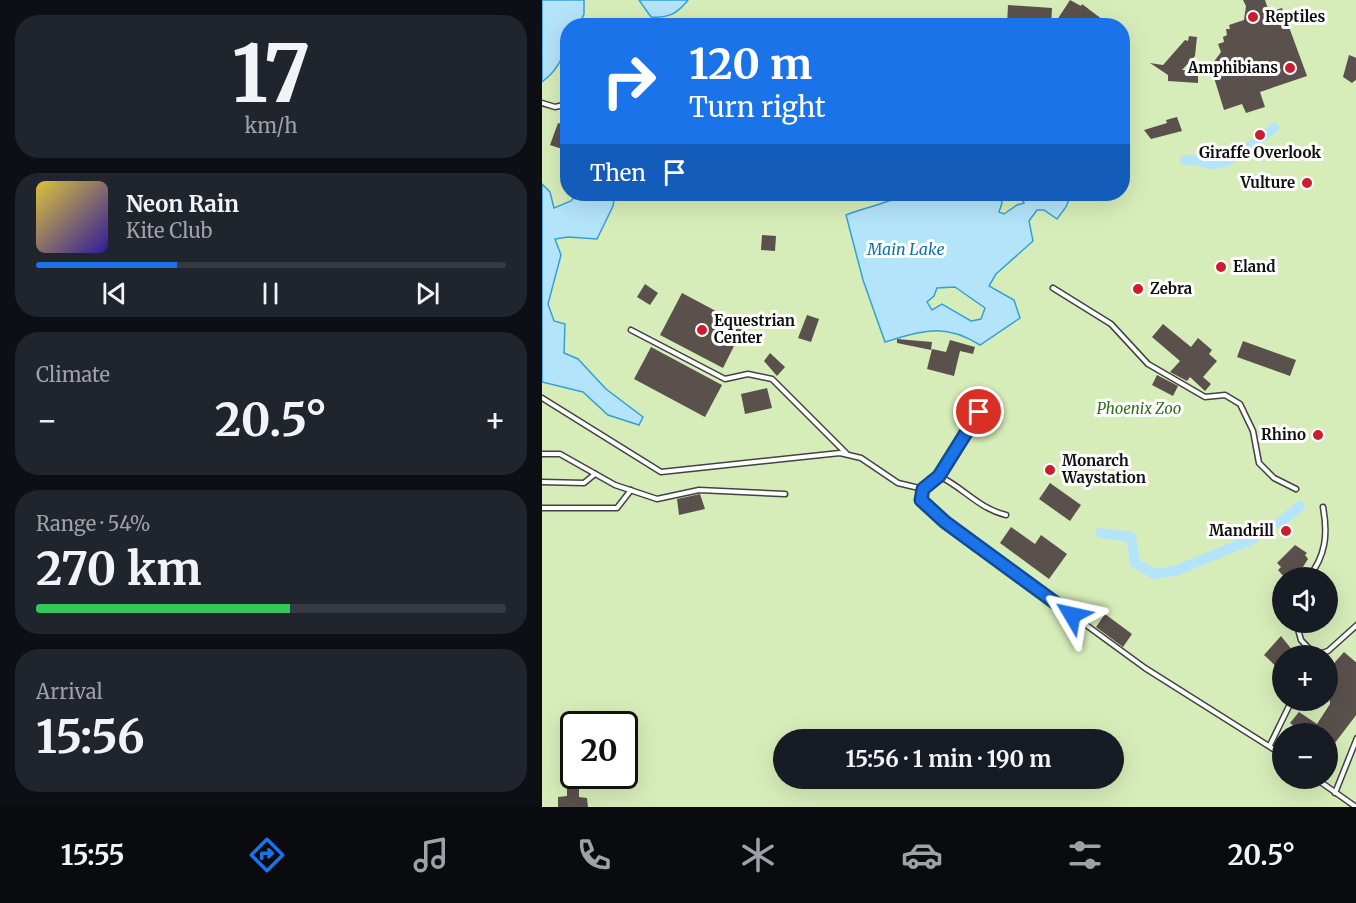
<!DOCTYPE html>
<meta charset="utf-8">
<style>
:root{--surface:#171b24;--page:#20242c;--text:#f1f3f6;--muted:#9ea1a6;--line:#363941;--accent:#1a73e8}
body{margin:0;font-family:Merriweather,serif;background:var(--page);color:var(--text);height:100vh;display:flex;flex-direction:column;font-size:22px;white-space:nowrap}
*{box-sizing:border-box;margin:0}
p{font-size:20px;color:var(--muted)}
.icon{flex:none;width:33px;height:33px;fill:none;stroke:currentColor;stroke-width:2;stroke-linecap:round;stroke-linejoin:round}
.map{position:relative;flex:1;overflow:hidden}
.drawer{display:flex;flex-direction:column;gap:15px;padding:15px;background:#0d0f14;width:542px}
.drawer>*{flex:none}
.banner{position:absolute;left:18px;top:18px;width:570px;height:183px;border-radius:24px;box-shadow:0 6px 24px #0002;background:#1a73e8;color:#fff;overflow:hidden}
.buttons{position:absolute;left:730px;top:567px;display:grid;gap:12px}
.buttons a{display:grid;place-items:center;width:66px;height:66px;border-radius:50%;background:var(--surface);box-shadow:0 6px 24px #0002;font-size:30px}
.speed{position:absolute;left:18px;top:711px;display:flex;gap:12px;font-size:30px;font-weight:700;text-align:center}
.speed>*{display:grid;place-content:center;width:78px;height:78px;border-radius:50%;background:var(--surface);box-shadow:0 6px 24px #0002;line-height:1}
.speed .limit{border:3px solid #111;border-radius:9px;background:#fff;color:#111}
.pin{position:absolute;display:grid;place-items:center;width:51px;height:51px;color:#fff;margin:-26px;border:3px solid #fff;border-radius:50%;box-shadow:0 2px 6px #0007}
.me{position:absolute;width:66px;margin:-33px;rotate:306deg;stroke-linejoin:round;filter:drop-shadow(0 0 4px #0008)}
.turn{display:flex;align-items:center;gap:21px;height:126px;padding:0 30px;font-size:27px}
.turn .icon{width:78px;height:78px;stroke-width:2.5}
.turn b{display:block;font-size:42px;line-height:51px}
.then{display:flex;align-items:center;height:57px;padding:0 30px;background:#0003;gap:12px;font-size:22px}
.big{font-size:45px;font-weight:700;line-height:1.1}
.drawer .card{flex:1;display:flex;flex-direction:column;justify-content:center;gap:9px;min-width:0;padding:0 21px;border-radius:24px;background:var(--page)}
.drawer .dial{align-items:center;gap:0}
.dial b{font-size:78px;line-height:1}
.song{display:flex;align-items:center;gap:18px}
.cover{width:72px;height:72px;border-radius:9px;background:linear-gradient(135deg,hsl(50 70% 55%),hsl(250 70% 35%))}
.played{height:6px;border-radius:3px;background:linear-gradient(90deg,var(--accent) 30%,var(--line) 30%)}
.keys{display:flex;justify-content:space-around;direction:ltr}
.heat{display:flex;justify-content:space-between;align-items:center;font-size:33px;direction:ltr}
.charge{height:9px;border-radius:4px;background:linear-gradient(90deg,#34c759 54%,var(--line) 0)}
.trip{position:absolute;left:231px;top:729px;width:351px;height:60px;border-radius:30px;background:var(--surface);box-shadow:0 6px 24px #0002;font-weight:700;line-height:60px;text-align:center}
.tabs{display:flex;height:96px;justify-content:space-around;align-items:center;background:#090b0e;color:var(--muted)}
.tabs .icon{width:42px;height:42px}
.tabs .on{color:var(--accent)}
.tabs b{font-size:27px;color:var(--text)}
main{display:flex;flex:1;min-height:0}
.map>svg:first-child{display:block}
</style>
<main>
<section class="drawer">
<div class="card dial"><b>17</b><p>km/h</p></div>
<div class="card">
<div class="song"><i class="cover"></i><div><b>Neon Rain</b><p>Kite Club</p></div></div>
<div class="played"></div>
<div class="keys"><svg class="icon" aria-label="previous" viewBox="0 0 24 24"><path d="M18 5L8 12l10 7zM5 5v14"/></svg><svg class="icon" aria-label="pause" viewBox="0 0 24 24"><path d="M8 5v14M16 5v14"/></svg><svg class="icon" aria-label="next" viewBox="0 0 24 24"><path d="M6 5l10 7-10 7zM19 5v14"/></svg></div>
</div>
<div class="card"><p>Climate</p>
<div class="heat"><a>−</a><b class="big">20.5°</b><a>+</a></div>
</div>
<div class="card"><p>Range · 54%</p><b class="big">270 km</b><div class="charge"></div></div>
<div class="card"><p>Arrival</p><b class="big">15:56</b></div>
</section>
<div class="map">
<svg width="815" height="807" viewBox="0 0 815 807">
<rect width="100%" height="100%" fill="#fffcf3"/>
<path fill="#d7edb9" fill-rule="evenodd" d="M0 0H814V807H0ZM26 26H580V194H26ZM741 578H786V622H741ZM741 656H786V700H741ZM32 724H82V776H32ZM741 734H786V778H741ZM242 740H572V778H242Z"/>
<g fill="#b4e4fa" stroke="#35a0d7" stroke-width="1.5" fill-rule="evenodd">
<path d="M0 0H42V14L37 25 26 26C26 47 19 68 0 82Z"/>
<path d="M97 0H146C135 14 127 18 109 17Z"/>
<polygon points="0,184 8,192 12,208 29,201 35,194 73,194 71,206 55,239 26,237 13,239 19,255 6,304 12,321 23,324 22,353 36,359 64,389 101,417 97,425 66,415 41,392 0,382"/>
<path d="M363 194H467L458 195 460 203 457 212 462 214 475 205 482 203 476 194H525L528 197 524 207 515 219 502 210H495L487 221 491 241 454 274 447 286 472 300 478 318 438 345C402 322 381 331 343 342L321 280 304 215C323 207 345 204 363 194ZM413 287 443 308 439 319 429 321 400 304 390 310 385 302 392 296 395 288Z"/>
</g>
<g fill="none" stroke-linecap="round" stroke-linejoin="round">
<g stroke="#b4e4fa" stroke-width="10">
<path d="M643 160C654 158 660 163 671 164 690 165 716 139 732 128"/>
<polyline points="737,523 758,506"/>
<polyline points="558,533 589,537 593,563 612,574 633,571 711,539"/>
</g>
</g>
<g fill="#5a504c">
<polygon points="528,0 539,6 540,4 569,26 524,26 515,20"/>
<polygon points="701,0 723,0 727,12 740,8 765,76 718,92 723,107 704,113 700,104 682,110 670,71 671,63 679,52 676,44 682,42 681,37 685,35 684,29 688,29 687,25 702,20 704,6"/>
<polygon points="466,5 510,8 509,26 465,26"/>
<polygon points="647,36 655,37 653,56 640,70 656,71 656,83 626,81 626,75 608,63 621,65 643,40 646,41"/>
<polygon points="807,55 815,58 815,79 810,83 801,77"/>
<polygon points="635,117 640,131 609,139 602,130 625,123 624,120"/>
<polygon points="16,123 26,126 26,151 8,145"/>
<polygon points="220,235 234,236 233,251 219,250"/>
<polygon points="103,284 116,293 108,305 95,297"/>
<polygon points="140,293 202,326 181,368 118,335"/>
<polygon points="265,315 277,319 269,342 256,338"/>
<polygon points="621,324 649,347 656,338 670,350 667,354 675,361 661,377 669,384 663,391 648,377 645,381 628,372 638,361 610,337"/>
<polygon points="355,339 390,342 389,350 355,343"/>
<polygon points="408,340 433,347 431,354 418,351 412,376 385,369 390,349 404,352"/>
<polygon points="701,341 754,360 748,376 695,357"/>
<polygon points="109,347 180,385 163,417 92,379"/>
<polygon points="228,353 243,367 235,376 222,361"/>
<polygon points="615,375 636,386 631,396 610,385"/>
<polygon points="225,388 230,408 203,414 199,394"/>
<polygon points="508,483 539,505 528,521 497,499"/>
<polygon points="158,494 163,509 137,515 135,499"/>
<polygon points="469,527 493,544 499,535 525,554 507,579 458,543"/>
<polygon points="753,545 765,553 763,555 766,559 757,573 754,571 747,578 743,578 736,570 739,567 735,563"/>
<polygon points="563,614 590,634 581,647 554,627"/>
<polygon points="739,636 755,656 741,656 741,673 722,655"/>
<polygon points="802,652 815,663 815,714 786,752 786,734 762,734 748,723 757,712 775,724 788,704 786,670"/>
<polygon points="25,776 37,776 37,797 45,798 46,807 16,807 16,797 25,796"/>
</g>
<g fill="none" stroke-linecap="round" stroke-linejoin="round">
<g stroke="#434343" stroke-width="7">
<g id="service">
<polyline points="0,103 13,107 26,104"/>
<polyline points="511,288 569,324 606,364 663,397 683,395 698,404 711,431 717,463 732,478 754,489"/>
<polyline points="89,330 183,379 206,374 230,379 305,454"/>
<polyline points="0,398 119,472 298,453 319,458 356,483 381,489 397,476 437,412"/>
<polyline points="0,454 18,454 73,485 115,499 157,490 243,494"/>
<path d="M397 476C422 488 436 508 464 515"/>
<polyline points="0,482 42,483 53,474"/>
<polyline points="381,489 379,500 403,522 603,668 741,755"/>
<polyline points="0,508 75,508 89,490"/>
<path d="M766 578C784 556 786 534 781 507"/>
<polyline points="754,622 759,640 774,656"/>
<polyline points="774,655 786,651 815,625"/>
<polyline points="728,745 750,700"/>
<polyline points="773,778 814,807"/>
<polyline points="793,793 815,738"/>
</g>
</g>
<use href="#service" stroke="#fff" stroke-width="4"/>
</g>
<g fill="none" stroke-linecap="round" stroke-linejoin="round">
<g stroke="#114b97" stroke-width="15">
<polyline id="route" points="437,412 397,476 381,489 379,500 403,522 530,615"/>
</g>
<use href="#route" stroke="#1a73e8" stroke-width="10"/>
</g>
<g fill="#cc1d2f" stroke="#fff" stroke-width="2">
<circle cx="711" cy="17" r="6"/>
<circle cx="748" cy="68" r="6"/>
<circle cx="718" cy="135" r="6"/>
<circle cx="765" cy="183" r="6"/>
<circle cx="679" cy="267" r="6"/>
<circle cx="596" cy="289" r="6"/>
<circle cx="160" cy="330" r="6"/>
<circle cx="776" cy="435" r="6"/>
<circle cx="508" cy="470" r="6"/>
<circle cx="744" cy="531" r="6"/>
</g>
<g text-anchor="middle" stroke-width="6" stroke-linejoin="round" paint-order="stroke">
<g font-size="15" font-weight="bold" fill="#101010" stroke="#fff" text-anchor="start">
<text x="723" y="22">Reptiles</text>
<text x="736" y="73" text-anchor="end">Amphibians</text>
<text x="718" y="158" text-anchor="middle">Giraffe Overlook</text>
<text x="753" y="188" text-anchor="end">Vulture</text>
<text x="691" y="272">Eland</text>
<text x="608" y="294">Zebra</text>
<text x="172" y="326">Equestrian<tspan x="172" dy="17">Center</tspan></text>
<text x="764" y="440" text-anchor="end">Rhino</text>
<text x="520" y="466">Monarch<tspan x="520" dy="17">Waystation</tspan></text>
<text x="732" y="536" text-anchor="end">Mandrill</text>
</g>
<g font-size="15" font-style="italic" fill="#306e1a" stroke="#fff">
<text x="597" y="414">Phoenix Zoo</text>
</g>
<g font-size="16" font-style="italic" fill="#0f71ad" stroke="#fff">
<text x="364" y="255">Main Lake</text>
</g>
</g>
</svg>
<div class="buttons">
<a><svg class="icon" aria-label="sound" viewBox="0 0 24 24"><path d="M4 9h4l5-4v14l-5-4H4zM17 9q2 3 0 6"/></svg></a>
<a>+</a>
<a>−</a>
</div>
<div class="speed"><div class="limit">20</div></div>
<div class="pin" style="left:437px;top:412px;background:#d93025"><svg class="icon" aria-label="arrive" viewBox="0 0 24 24"><path d="M6 21V4h12l-3 4 3 4H6"/></svg></div>
<svg class="me" style="left:530px;top:615px" viewBox="-20 -20 40 40"><path d="M0-17L14 15 0 8-14 15z" fill="#1a73e8" stroke="#fff" stroke-width="4"/></svg>
<div class="trip">15:56 · 1 min · 190 m</div>
<div class="banner">
<div class="turn"><svg class="icon" aria-label="right" viewBox="0 0 24 24"><path d="M7 20v-9h11M14 6l5 5-5 5"/></svg><div><b>120 m</b>Turn right</div></div>
<div class="then">Then<svg class="icon" aria-label="arrive" viewBox="0 0 24 24"><path d="M6 21V4h12l-3 4 3 4H6"/></svg></div>
</div>
</div>
</main>
<nav class="tabs">
<b>15:55</b>
<svg class="icon on" aria-label="directions" viewBox="0 0 24 24"><path d="M12 3l9 9-9 9-9-9zM9 14v-3h6M13 9l2 2-2 2"/></svg>
<svg class="icon" aria-label="music" viewBox="0 0 24 24"><path d="M9 18V5l10-2v13"/><circle cx="6" cy="18" r="3"/><circle cx="16" cy="16" r="3"/></svg>
<svg class="icon" aria-label="phone" viewBox="0 0 24 24"><path d="M5 4h4l2 5-3 2q2 4 5 5l2-3 5 2v4C11 20 4 13 5 4z"/></svg>
<svg class="icon" aria-label="climate" viewBox="0 0 24 24"><path d="M12 3v18M4 7l16 10M4 17L20 7"/></svg>
<svg class="icon" aria-label="car" viewBox="0 0 24 24"><path d="M5 17H2v-5l4-1 3-4h7l3 4 3 1v5h-3M9 17h6M6 11h13"/><circle cx="7" cy="17" r="2"/><circle cx="17" cy="17" r="2"/></svg>
<svg class="icon" aria-label="filters" viewBox="0 0 24 24"><path d="M4 7h16M4 17h16"/><circle cx="9" cy="7" r="2"/><circle cx="15" cy="17" r="2"/></svg>
<b>20.5°</b>
</nav>
